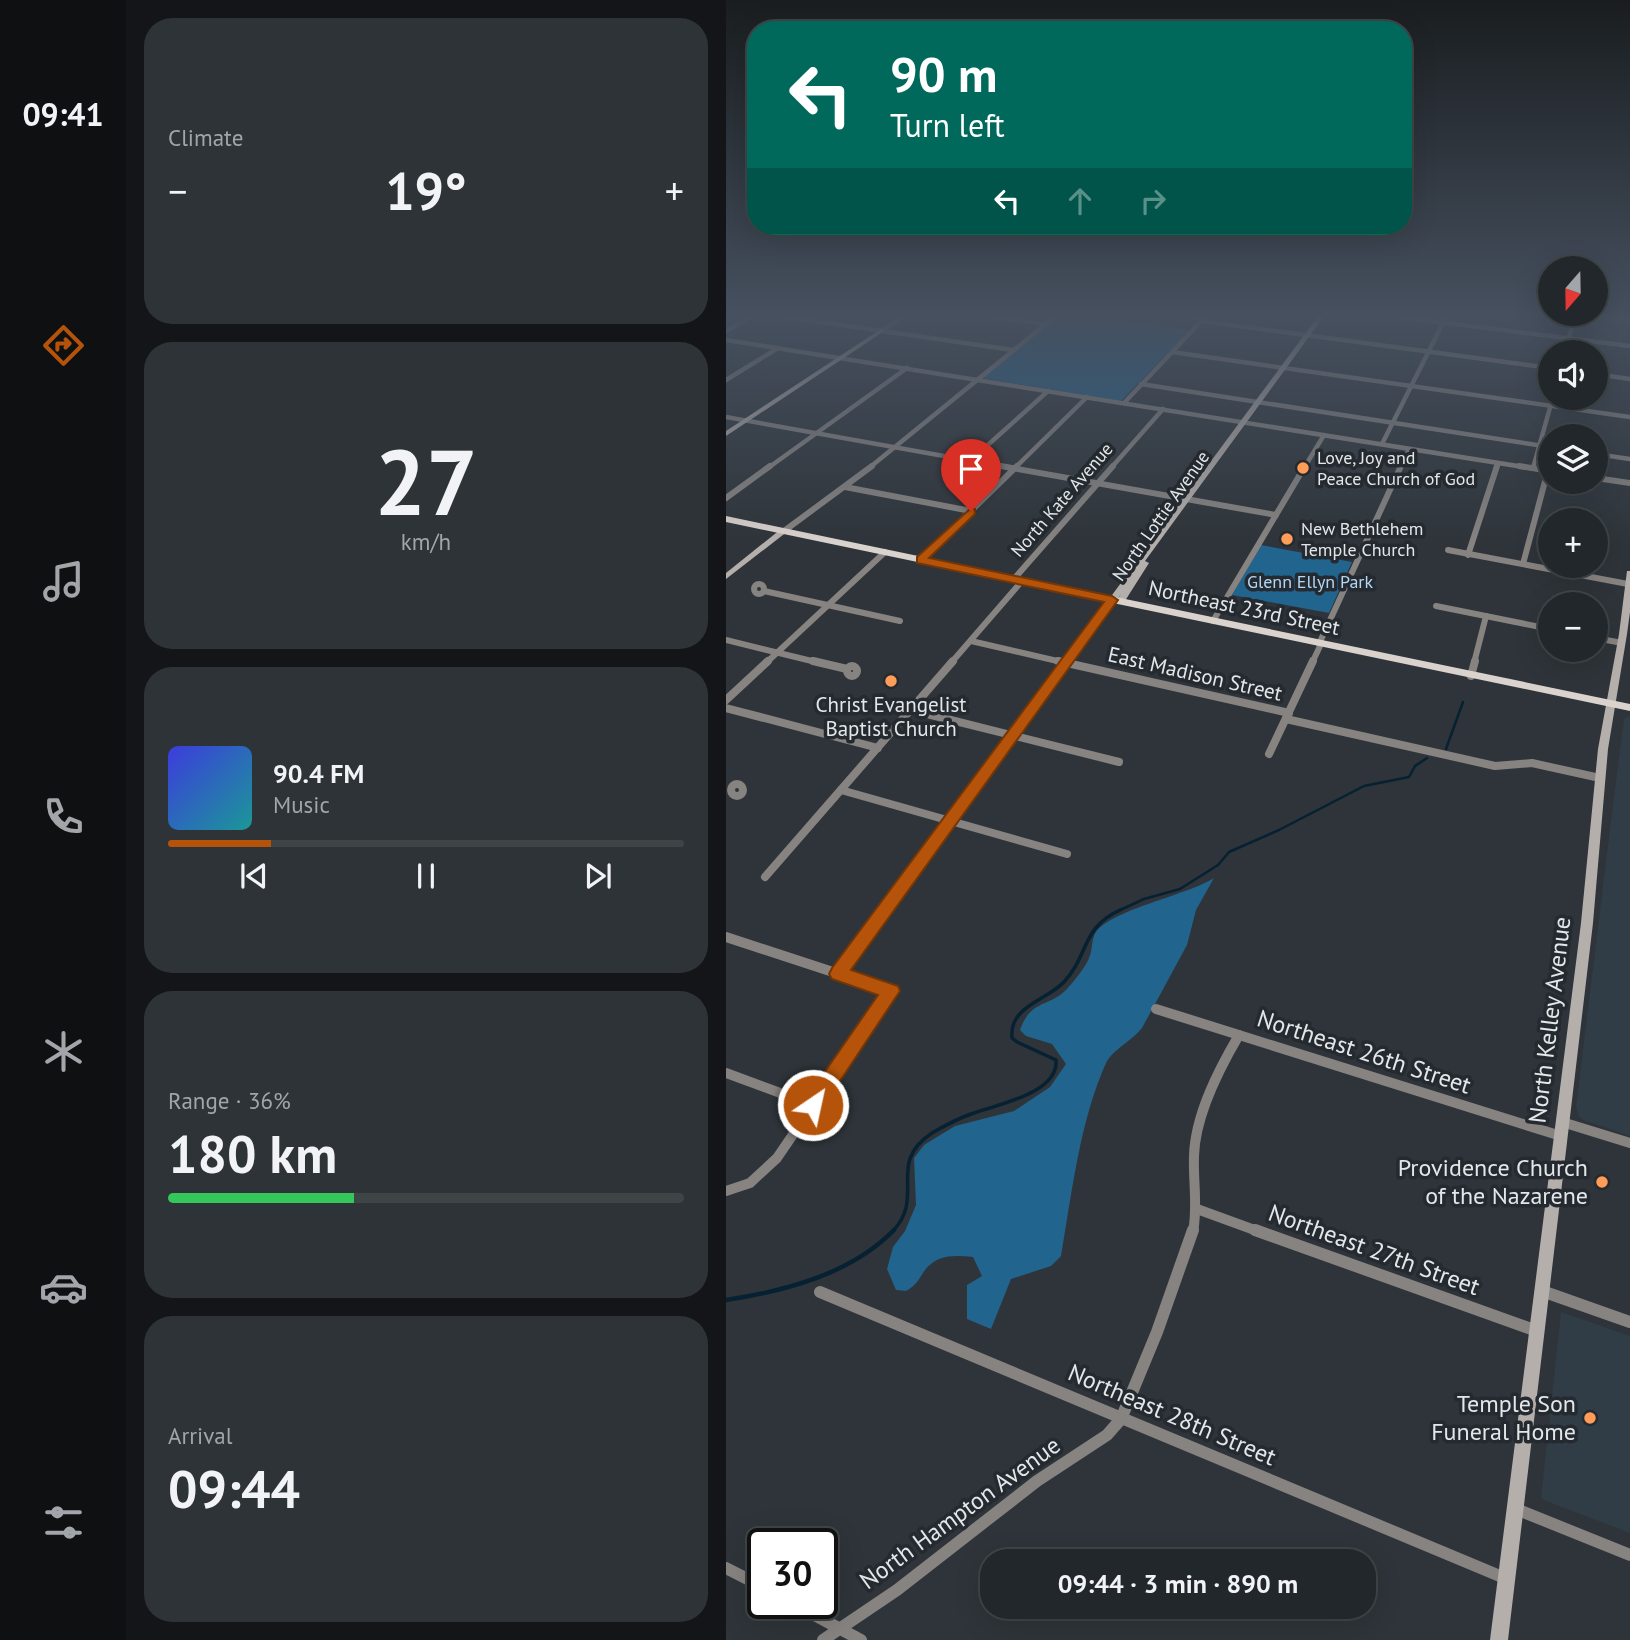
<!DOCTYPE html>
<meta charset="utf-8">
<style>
:root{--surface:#22272b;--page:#2e3337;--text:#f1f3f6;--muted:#a2a5a9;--line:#3f4447;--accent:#b45309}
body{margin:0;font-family:"PT Sans",sans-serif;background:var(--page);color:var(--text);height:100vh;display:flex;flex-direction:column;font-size:26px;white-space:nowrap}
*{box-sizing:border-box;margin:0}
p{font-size:23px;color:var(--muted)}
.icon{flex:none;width:38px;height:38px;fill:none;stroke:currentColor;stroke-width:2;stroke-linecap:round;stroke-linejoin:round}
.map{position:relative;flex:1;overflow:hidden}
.panel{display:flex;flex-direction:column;gap:18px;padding:18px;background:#131518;width:600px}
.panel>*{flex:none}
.hud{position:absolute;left:21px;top:21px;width:665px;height:214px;border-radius:28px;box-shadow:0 7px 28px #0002,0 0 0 2px var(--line);background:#00695c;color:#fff;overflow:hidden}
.needle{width:46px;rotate:200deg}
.controls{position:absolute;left:812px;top:256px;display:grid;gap:14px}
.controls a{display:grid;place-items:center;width:70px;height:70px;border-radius:50%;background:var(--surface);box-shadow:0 7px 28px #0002,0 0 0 2px var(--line);font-size:35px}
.speed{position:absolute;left:21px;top:1528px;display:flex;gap:14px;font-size:35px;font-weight:700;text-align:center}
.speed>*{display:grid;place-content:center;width:91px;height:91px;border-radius:50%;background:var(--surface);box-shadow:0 7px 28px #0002,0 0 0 2px var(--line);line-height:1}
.speed .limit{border:4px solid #111;border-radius:10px;background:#fff;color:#111}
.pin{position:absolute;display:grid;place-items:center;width:60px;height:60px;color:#fff;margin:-72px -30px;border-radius:50% 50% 50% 0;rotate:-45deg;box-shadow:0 0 7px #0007}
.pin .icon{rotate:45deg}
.me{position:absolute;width:77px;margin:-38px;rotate:34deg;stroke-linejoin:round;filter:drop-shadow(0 0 5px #0008)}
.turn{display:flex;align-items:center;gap:24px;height:147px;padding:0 28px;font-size:32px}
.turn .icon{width:91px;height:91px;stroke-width:2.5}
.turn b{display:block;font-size:49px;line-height:60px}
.lanes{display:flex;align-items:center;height:66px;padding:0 28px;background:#0003;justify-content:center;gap:35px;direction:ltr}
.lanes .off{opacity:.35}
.big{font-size:52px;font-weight:800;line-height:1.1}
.panel .card{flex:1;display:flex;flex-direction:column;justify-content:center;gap:10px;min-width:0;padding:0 24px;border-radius:28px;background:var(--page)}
.panel .dial{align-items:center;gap:0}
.dial b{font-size:91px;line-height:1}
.song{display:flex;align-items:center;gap:21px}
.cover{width:84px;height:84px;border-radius:10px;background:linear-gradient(135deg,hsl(240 70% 55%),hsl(180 70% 35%))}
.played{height:7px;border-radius:4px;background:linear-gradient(90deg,var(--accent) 20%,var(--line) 20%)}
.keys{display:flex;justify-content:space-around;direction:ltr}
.heat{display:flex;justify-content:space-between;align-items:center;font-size:38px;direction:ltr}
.charge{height:10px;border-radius:5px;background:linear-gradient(90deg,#34c759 36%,var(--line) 0)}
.trip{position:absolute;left:254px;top:1549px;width:396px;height:70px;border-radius:28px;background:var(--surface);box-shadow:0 7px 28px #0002,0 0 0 2px var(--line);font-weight:800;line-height:70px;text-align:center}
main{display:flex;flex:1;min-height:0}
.tabs{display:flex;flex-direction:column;width:126px;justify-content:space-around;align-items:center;background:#0e1011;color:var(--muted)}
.tabs .icon{width:49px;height:49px}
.tabs .on{color:var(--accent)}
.tabs b{font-size:32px;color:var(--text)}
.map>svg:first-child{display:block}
</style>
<main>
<nav class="tabs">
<b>09:41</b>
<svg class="icon on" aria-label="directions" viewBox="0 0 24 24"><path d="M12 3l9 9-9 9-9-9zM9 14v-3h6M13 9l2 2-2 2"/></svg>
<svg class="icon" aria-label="music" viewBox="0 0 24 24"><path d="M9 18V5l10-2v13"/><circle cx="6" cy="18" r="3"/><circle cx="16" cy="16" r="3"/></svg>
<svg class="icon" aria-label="phone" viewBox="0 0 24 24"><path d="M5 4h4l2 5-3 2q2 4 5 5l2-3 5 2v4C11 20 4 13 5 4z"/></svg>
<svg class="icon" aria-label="climate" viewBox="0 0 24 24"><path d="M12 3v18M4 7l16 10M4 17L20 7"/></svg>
<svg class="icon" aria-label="car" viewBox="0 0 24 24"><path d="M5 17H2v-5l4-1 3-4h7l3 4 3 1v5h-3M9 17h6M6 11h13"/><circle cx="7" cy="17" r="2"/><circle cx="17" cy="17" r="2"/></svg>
<svg class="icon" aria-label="filters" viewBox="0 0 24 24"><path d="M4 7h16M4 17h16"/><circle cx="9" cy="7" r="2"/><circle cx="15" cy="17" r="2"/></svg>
</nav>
<section class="panel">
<div class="card"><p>Climate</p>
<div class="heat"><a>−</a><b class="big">19°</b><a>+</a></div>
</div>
<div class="card dial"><b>27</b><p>km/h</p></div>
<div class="card">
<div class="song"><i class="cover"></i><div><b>90.4 FM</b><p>Music</p></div></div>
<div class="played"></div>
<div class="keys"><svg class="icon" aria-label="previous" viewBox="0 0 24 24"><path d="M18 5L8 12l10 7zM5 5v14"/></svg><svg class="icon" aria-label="pause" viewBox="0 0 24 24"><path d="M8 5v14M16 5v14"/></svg><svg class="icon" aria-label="next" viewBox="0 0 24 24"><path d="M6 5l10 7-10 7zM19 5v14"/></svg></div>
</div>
<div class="card"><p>Range · 36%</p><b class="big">180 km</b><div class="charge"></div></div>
<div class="card"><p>Arrival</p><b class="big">09:44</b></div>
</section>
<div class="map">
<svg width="904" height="1640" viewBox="0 0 904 1640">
<rect width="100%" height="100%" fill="#2e3439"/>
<g fill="#303c46">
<polygon points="855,316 904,322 904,329 887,327 887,332 897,334 895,344 849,338"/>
<polygon points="904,716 904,1136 857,1120 852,1115 850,1107 888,797 898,719"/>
<polygon points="835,1312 904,1336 904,1533 815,1499"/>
</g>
<g fill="#21648e">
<polygon points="334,315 354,315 464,330 395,401 256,378"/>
<polygon points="535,545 626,562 603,613 506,595"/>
<path d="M488 878 470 910 461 945 416 1028C407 1040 388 1049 381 1061 354 1119 346 1193 335 1256L325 1266 285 1279 265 1329 241 1319V1285L256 1276 247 1257C229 1255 211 1254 199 1270 192 1280 191 1285 180 1291L170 1290 161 1269 167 1247 179 1231 190 1205 188 1158 198 1145 229 1126 288 1111 324 1087 340 1064 326 1044 300 1036 294 1030C305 999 322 1008 341 989 348 981 359 968 363 958 367 950 365 939 370 932 387 909 459 896 488 878Z"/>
</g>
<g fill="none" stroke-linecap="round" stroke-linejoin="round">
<g stroke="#062132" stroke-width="2.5">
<polyline points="720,749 737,702"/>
<polyline points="390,912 418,899 454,889 492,865 503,852 553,830 638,786 683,777 689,766 701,758"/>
</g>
<path stroke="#062132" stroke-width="3.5" d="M166 1232C201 1196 159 1164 206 1133 218 1126 231 1119 245 1114 268 1105 333 1094 330 1060L291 1042 286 1038C283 1006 320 1001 338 982 363 955 355 928 394 910"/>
<path stroke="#062132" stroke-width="4.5" d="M0 1300C59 1291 125 1274 168 1230"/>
<g stroke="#868381" stroke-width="4.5">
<polyline points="47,315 287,350"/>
<polyline points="252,315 319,324"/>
<polyline points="456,315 478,318"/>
<polyline points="657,315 904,346"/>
<polyline points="858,315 904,321"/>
<polyline points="475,321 824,368"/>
<polyline points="0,331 28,315"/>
<polyline points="155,331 180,315"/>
<polyline points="0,340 804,468"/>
<polyline points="446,352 904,417"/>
<polyline points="839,352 849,315"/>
<polyline points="870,374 904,379"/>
<polyline points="0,380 52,348"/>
<polyline points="415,384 824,447"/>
<polyline points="398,403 481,315"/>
<polyline points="0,417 285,468"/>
<polyline points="656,444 721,315"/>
<polyline points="870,454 904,459"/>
<polyline points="244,461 322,391"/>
<polyline points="42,468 181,368"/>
<polyline points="143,468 331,315"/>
<polyline points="289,468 361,397"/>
<polyline points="385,468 437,409"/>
<polyline points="578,468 598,435"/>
<polyline points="674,468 683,449"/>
<polyline points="770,468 772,463"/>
<polyline points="807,468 827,397"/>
</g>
<g stroke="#868381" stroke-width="6">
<polyline points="275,466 550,515"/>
<polyline points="793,466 824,471"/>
<polyline points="870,478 904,483"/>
<polyline points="119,487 245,511"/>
<polyline points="0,498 44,466"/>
<polyline points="58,531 146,466"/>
<polyline points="722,550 902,584"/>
<polyline points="742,555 771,466"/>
<polyline points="195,560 291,466"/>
<polyline points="797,564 822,470"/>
<polyline points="287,580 387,466"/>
<circle cx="33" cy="589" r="5"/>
<polyline points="38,591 174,621"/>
<polyline points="710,606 824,629"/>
<polyline points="487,621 579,466"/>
<polyline points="870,638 896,643"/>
<polyline points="0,640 94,663"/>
<polyline points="245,641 340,663"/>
<polyline points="593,644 675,466"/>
<polyline points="40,663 159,552"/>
<polyline points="225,663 296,581"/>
<polyline points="586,663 595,644"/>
<polyline points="748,663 760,616"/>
</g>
<g stroke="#868381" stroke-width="8">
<polyline points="87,661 121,669"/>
<polyline points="332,661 563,713"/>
<circle cx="126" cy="671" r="5"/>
<polyline points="745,676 749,661"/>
<polyline points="0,700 42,661"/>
<polyline points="0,708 152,748"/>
<polyline points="185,710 393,762"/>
<polyline points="560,719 769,766 806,763 874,778"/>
<polyline points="543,754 587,661"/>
<circle cx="11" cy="790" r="6"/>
<polyline points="115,790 341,854"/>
<polyline points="39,877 227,661"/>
<polyline points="157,912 287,735"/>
</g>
<g stroke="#868381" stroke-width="10">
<polyline points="0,937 165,991 51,1158 24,1183 0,1191"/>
<polyline points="112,974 159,910"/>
<polyline points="430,1009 835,1136"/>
<polyline points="0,1073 87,1105"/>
<polyline points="836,1122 904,1143"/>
<polyline points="471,1209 534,1232"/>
<path d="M467 1232C472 1206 467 1182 468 1156 469 1115 493 1069 513 1035"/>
</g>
<g stroke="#868381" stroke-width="12">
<polyline points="529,1230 811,1331"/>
<polyline points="816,1291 904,1322"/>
<polyline points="94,1292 781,1579"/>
<polyline points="790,1509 904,1555"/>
<polyline points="0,1568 37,1587"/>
<polyline points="66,1603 135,1640"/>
<polyline points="97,1640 171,1590 311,1481 381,1435 395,1419 431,1332 467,1230"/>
</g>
<g fill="#b5afac" fill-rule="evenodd">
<polygon points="593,315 599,315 419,561 423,563 397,604 394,604 390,602 395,594 290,737 284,737 282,735 284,733"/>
<polygon points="155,329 157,330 157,332 0,436 0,431"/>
<polygon points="55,529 62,531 0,579 0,573"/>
<polygon points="901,571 904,571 904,612 901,634 882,749 867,923 782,1640 764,1640 855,923 872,749 893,634"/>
</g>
<polygon fill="#dad2cd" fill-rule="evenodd" points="0,516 904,704 904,711 0,522"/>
</g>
<linearGradient id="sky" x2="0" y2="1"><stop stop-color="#191d1f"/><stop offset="0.58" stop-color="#46505f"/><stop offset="1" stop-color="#46505f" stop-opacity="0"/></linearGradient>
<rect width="904" height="544" fill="url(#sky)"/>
<polygon fill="#b45309" stroke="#753606" stroke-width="2" points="245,508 249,509 249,514 203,558 386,596 392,600 125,970 172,986 174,991 94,1111 87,1114 80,1111 77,1105 80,1099 152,995 106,979 103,974 106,968 378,602 191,563 191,557"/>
<g fill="#fe9c58" stroke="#242a2f" stroke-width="2.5">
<circle cx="577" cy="468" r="7"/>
<circle cx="561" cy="539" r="7"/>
<circle cx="165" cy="681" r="7"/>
<circle cx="876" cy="1182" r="7"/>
<circle cx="864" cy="1418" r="7"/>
</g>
<g text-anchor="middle" stroke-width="7" stroke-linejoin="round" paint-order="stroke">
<g font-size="18" fill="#e3e7ea" stroke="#242a2f" text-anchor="start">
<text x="591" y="464">Love, Joy and<tspan x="591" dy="21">Peace Church of God</tspan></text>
<text x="575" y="535">New Bethlehem<tspan x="575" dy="21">Temple Church</tspan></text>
</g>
<g font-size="18" fill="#e3e7ea" stroke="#242a2f">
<text transform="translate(336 500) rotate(-49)" y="6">North Kate Avenue</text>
<text transform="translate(435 516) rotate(-55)" y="6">North Lottie Avenue</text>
</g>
<g font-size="18" fill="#b1d7f5" stroke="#242a2f">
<text x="584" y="588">Glenn Ellyn Park</text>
</g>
<g font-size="21" fill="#e3e7ea" stroke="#242a2f">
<text transform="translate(518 608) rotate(12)" y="7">Northeast 23rd Street</text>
<text transform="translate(469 674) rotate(13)" y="7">East Madison Street</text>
</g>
<g font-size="21" fill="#e3e7ea" stroke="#242a2f">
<text x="165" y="712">Christ Evangelist<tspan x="165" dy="24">Baptist Church</tspan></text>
</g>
<g font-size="24" fill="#e3e7ea" stroke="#242a2f">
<text transform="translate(824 1020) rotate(-83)" y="8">North Kelley Avenue</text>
<text transform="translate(638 1052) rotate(18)" y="8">Northeast 26th Street</text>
<text transform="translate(648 1250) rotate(20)" y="8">Northeast 27th Street</text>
<text transform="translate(446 1415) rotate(23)" y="8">Northeast 28th Street</text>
<text transform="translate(234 1513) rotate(-36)" y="8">North Hampton Avenue</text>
</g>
<g font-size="24" fill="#e3e7ea" stroke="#242a2f" text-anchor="end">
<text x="862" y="1176">Providence Church<tspan x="862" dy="28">of the Nazarene</tspan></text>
<text x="850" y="1412">Temple Son<tspan x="850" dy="28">Funeral Home</tspan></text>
</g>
</g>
</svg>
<div class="controls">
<a><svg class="needle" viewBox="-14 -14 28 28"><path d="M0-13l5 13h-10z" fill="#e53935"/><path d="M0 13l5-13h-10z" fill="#a2a5a9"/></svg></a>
<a><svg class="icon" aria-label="sound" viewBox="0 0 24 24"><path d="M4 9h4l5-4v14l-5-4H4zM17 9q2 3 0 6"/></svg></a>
<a><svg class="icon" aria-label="layers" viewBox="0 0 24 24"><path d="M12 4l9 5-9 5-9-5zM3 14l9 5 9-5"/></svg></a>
<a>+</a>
<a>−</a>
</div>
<div class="speed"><div class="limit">30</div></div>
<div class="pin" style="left:245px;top:511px;background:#d93025"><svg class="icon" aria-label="arrive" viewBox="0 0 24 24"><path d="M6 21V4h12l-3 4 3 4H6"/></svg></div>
<svg class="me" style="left:87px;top:1105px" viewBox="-20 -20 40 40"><circle r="17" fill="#b45309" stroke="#fff" stroke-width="3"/><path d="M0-11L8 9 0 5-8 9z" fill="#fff"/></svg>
<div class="trip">09:44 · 3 min · 890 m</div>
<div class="hud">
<div class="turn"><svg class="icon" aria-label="left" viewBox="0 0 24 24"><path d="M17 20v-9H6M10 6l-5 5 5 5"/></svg><div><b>90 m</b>Turn left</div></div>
<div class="lanes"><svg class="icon" aria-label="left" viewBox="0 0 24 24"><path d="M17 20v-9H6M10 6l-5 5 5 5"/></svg><svg class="icon off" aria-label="ahead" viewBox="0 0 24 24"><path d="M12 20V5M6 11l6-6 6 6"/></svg><svg class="icon off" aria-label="right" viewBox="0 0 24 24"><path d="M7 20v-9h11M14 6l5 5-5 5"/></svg></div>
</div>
</div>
</main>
